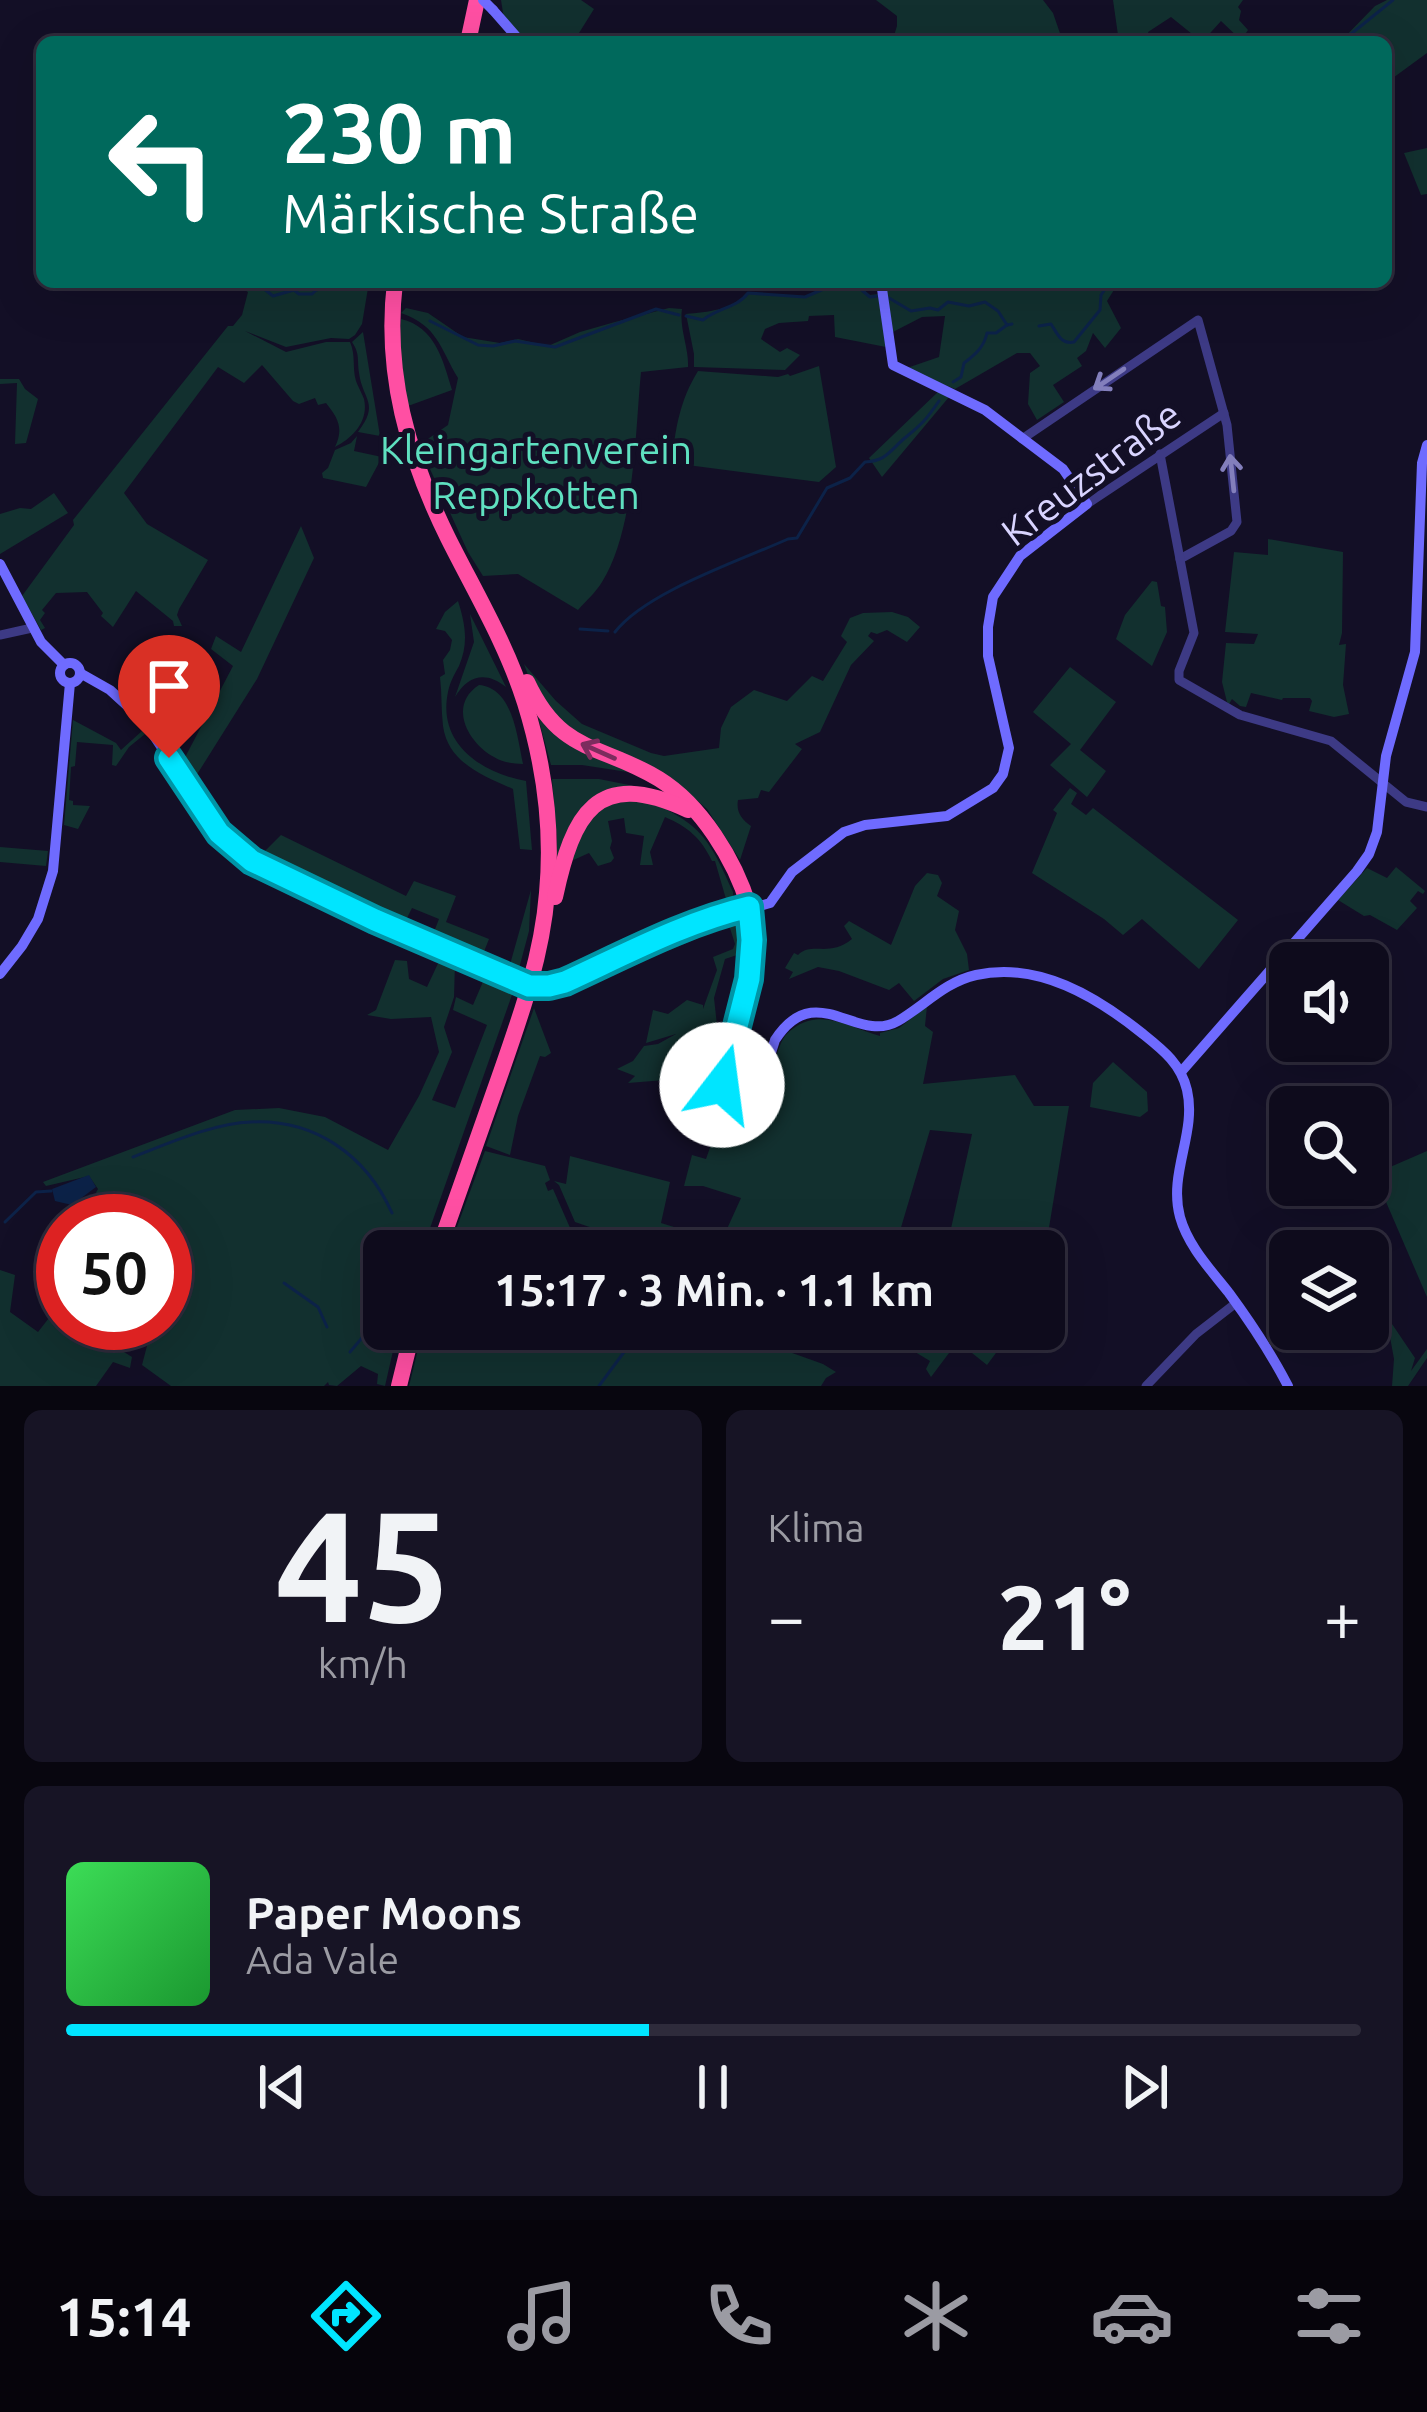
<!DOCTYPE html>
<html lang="de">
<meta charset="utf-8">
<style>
:root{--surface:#0e0b1c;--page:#171425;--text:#f1f3f6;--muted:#9b9ba3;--line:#2e2b3b;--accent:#00e5ff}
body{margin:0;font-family:Ubuntu,sans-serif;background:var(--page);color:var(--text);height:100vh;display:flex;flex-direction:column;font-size:45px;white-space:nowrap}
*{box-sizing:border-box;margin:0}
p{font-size:39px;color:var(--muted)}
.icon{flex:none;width:66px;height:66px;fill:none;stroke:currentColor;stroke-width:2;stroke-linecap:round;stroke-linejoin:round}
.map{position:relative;height:1386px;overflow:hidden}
.sheet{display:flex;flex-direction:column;gap:24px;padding:24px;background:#08060f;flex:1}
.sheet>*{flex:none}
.guide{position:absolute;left:36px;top:36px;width:1356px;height:252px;border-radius:18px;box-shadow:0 12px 48px #0002,0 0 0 3px var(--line);background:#00695c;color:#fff;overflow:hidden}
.controls{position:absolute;left:1269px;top:942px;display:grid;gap:24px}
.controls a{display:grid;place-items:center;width:120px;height:120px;border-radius:18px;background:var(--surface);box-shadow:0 12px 48px #0002,0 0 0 3px var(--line);font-size:60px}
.speed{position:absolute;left:36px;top:1194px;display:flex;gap:24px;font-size:60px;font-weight:700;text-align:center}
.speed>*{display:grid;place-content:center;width:156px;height:156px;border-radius:50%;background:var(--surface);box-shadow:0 12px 48px #0002,0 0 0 3px var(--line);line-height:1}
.speed .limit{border:18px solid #d22;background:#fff;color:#111}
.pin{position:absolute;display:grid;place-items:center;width:102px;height:102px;color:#fff;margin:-123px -51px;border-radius:50% 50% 50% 0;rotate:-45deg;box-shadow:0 0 12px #0007}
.pin .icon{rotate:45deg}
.me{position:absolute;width:132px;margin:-66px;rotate:15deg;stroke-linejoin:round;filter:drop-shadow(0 0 9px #0008)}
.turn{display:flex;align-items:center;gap:42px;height:252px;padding:0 48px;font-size:54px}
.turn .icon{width:156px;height:156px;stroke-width:2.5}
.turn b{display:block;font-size:84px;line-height:102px}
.big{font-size:90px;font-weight:700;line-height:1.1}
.sheet .card{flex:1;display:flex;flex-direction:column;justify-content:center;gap:18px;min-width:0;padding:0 42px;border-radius:18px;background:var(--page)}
.sheet .dial{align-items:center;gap:0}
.dial b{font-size:156px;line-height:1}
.song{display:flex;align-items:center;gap:36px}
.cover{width:144px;height:144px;border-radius:18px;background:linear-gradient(135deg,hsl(130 70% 55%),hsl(130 70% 35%))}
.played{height:12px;border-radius:6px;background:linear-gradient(90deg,var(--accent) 45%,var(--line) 45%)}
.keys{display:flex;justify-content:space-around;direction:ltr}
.heat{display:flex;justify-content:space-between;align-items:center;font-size:66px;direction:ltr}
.sheet .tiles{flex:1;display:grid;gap:24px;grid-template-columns:1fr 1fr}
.card:last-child{grid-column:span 2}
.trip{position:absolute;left:363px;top:1230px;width:702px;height:120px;border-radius:18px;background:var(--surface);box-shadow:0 12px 48px #0002,0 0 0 3px var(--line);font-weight:700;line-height:120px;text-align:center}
.dock{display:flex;height:192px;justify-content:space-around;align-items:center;background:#06040b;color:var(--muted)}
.dock .icon{width:84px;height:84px}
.dock .on{color:var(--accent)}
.dock b{font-size:54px;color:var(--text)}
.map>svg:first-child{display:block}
</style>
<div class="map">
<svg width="1427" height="1386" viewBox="0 0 1427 1386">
<rect width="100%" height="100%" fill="#130f26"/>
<g fill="#12302f">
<polygon points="501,0 581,0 594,9 579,33 593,42 526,42 504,19"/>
<polygon points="876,0 1043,0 1053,13 1063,42 892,42 897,26 897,16"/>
<polygon points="1113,0 1243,0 1238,7 1241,11 1239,20 1248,30 1241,40 1221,21 1202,42 1171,17 1148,32 1151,42 1119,42"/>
<polygon points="1387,0 1427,0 1427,53 1386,83 1386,42 1340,42 1375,6"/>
<polygon points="1427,148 1427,194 1421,195 1404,153"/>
<path d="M240 282H369L362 324 355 335 349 339 331 338 286 347 245 331 286 352 326 342H350C356 356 352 367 356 381 357 384 363 396 364 399 369 421 353 438 335 447 344 428 338 418 326 403L318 405 315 398 299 404 293 401 262 365 244 383 218 367 124 493 147 524 208 560 179 609 177 615 182 626H174L173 621 136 591 113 627 101 616 103 613 87 592 56 593 42 610 45 613 40 620 45 628 41 630 22 596 74 525 73 520 228 326H233L242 315 248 292 238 286Z"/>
<path d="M839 282 857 284 870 295 878 294 886 347 835 337 834 315 809 316 808 321 779 323 765 329 761 339 780 352 787 348 800 355 785 370 694 367V354L686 314C707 312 733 310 748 293L805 296Z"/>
<polygon points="884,282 1119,282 1107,301 1121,328 1105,348 1093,333 1086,351 1077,358 1082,366 1053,385 1064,402 1037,420 1028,404 1030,373 1040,366 1030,353 1017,353 955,389 904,369 939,357 945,316 922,317 891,333"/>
<path d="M406 308 428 313 463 337 500 343 518 339 548 346 580 332 615 322 669 308 682 309C679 328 689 348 688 367L641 372C635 433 635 529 602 582 596 592 586 601 578 610L518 574 483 576 468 552 419 445 448 425 458 378C440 348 438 326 401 313Z"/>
<path d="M401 319C435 327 443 360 452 390L408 406 399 346Z"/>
<path d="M363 332 380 436 358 432C380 403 363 401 359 373 357 359 360 354 352 342Z"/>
<path d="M819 366 836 467 819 482 672 463C675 429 680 400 698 371L778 377 788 374 790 376Z"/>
<polygon points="0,379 19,379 25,389 38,399 26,443 15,444 17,383 0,384"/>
<polygon points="939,391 949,397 882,477 869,458"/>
<polygon points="357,436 354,451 382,457 366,487 323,478 322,473 328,468 335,450 351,443"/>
<polygon points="54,493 68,513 0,554 0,514 20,508 31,509"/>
<polygon points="301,526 314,558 257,679 196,776 191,780 181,765 233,666 211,649 216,636 241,652"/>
<polygon points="1268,539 1343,552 1342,633 1339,645 1346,644 1343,685 1349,714 1334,717 1309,711 1312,701 1310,698 1283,698 1282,700 1251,693 1246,707 1240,706 1232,699 1229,704 1227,702 1222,682 1226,643 1254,644 1258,634 1225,632 1234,552 1268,555"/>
<polygon points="1152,581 1157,582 1161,606 1165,607 1167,632 1152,666 1116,639 1125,615"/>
<path d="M458 601C465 623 469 643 459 666 454 675 450 682 448 692 437 744 482 773 526 781L532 850 520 849 513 789C484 776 448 763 443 726 441 710 442 693 440 677L445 674 443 660 450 650 452 640 445 631 436 629 445 612Z"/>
<path d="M892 612 908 617 920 627 907 642 887 630 877 634 871 632 868 636 874 641 851 665 820 732 795 744 802 749 769 792 761 790 758 798 738 800C736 811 741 819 751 826L740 860 707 809 673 780 565 728 536 697 524 664 556 701 582 724 651 753 664 756 719 748 721 728 731 707 754 690 787 701 812 676 823 681 847 642 841 636 850 618 863 613Z"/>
<path d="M470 614 506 687C486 671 468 675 455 697L474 642Z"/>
<polygon points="1070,667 1116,702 1080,750 1106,771 1087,797 1050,765 1071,744 1033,712"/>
<path d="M479 685C513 688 517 736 523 764 512 763 503 763 494 757 467 742 448 705 479 685Z"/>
<polygon points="535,706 634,773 582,765 551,765"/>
<polygon points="73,720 116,743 121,750 142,731 145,734 129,747 116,766 112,765 113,745 77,742 75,766 71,767 69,800 73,801 73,805 90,806 78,829 64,825"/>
<polygon points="552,779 599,779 644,788 607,795 556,876 557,837"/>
<polygon points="1070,788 1077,793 1071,804 1086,815 1093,808 1238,920 1199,969 1142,919 1123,935 1104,919 1032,873 1057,813 1053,810"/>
<path d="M647 801C701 823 710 840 733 892V898L728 906 715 861H712C701 838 688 827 665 817L650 852 653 865H640L644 836 626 833 624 818 608 821 612 841 610 848 614 858 611 862 598 866 589 853 569 862C578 838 589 808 617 802 625 800 638 801 647 801Z"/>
<polygon points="281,835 406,896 414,881 456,896 446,922 489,939 481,959 432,937 439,919 412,908 404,924 265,860 263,853"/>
<polygon points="0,847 48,851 46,866 0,862"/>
<polygon points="1396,867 1425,891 1423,894 1418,891 1410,901 1417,908 1397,930 1370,915 1364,916 1338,900 1367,868 1387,878"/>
<path d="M927 873 938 875 942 883 937 896 959 911 955 930 967 954 969 970 943 979 914 1001 899 983 889 990 839 971 818 967 789 979 793 972 785 968 794 953 798 955C812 941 829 958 852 939L844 926 849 921 891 945 915 886Z"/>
<polygon points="531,890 529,931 517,976 513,975 509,968"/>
<polygon points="728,923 735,923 739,929 742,973 737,955 725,959 714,998 717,1025 730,1029 722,1058 683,1048 676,1071 666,1072 665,1080 628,1083 635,1076 617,1069 633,1061 644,1046 658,1044 676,1034 646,1043 653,1010 668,1014 687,1000 703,1005 703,1009 717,970 713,957 733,949 735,944 729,925 670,950 667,943"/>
<path d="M441 957 455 963 454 997 444 1027 452 1052 432 1100 455 1108 487 1025 453 1010 456 997 473 1005 485 977 513 992 422 1251H384V1329H398L385 1386 377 1384 378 1374 361 1366 337 1386 329 1385 328 1382 324 1386H171L142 1365 153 1323H165C165 1291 173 1278 189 1252L165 1233V1221H149L157 1209 108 1193 99 1207 93 1198 98 1189 89 1176 46 1186 43 1182 235 1110 279 1108 325 1117 388 1150 419 1096 439 1052 431 1017 391 1019 367 1015 376 1010 395 960 407 961 409 979 427 987Z"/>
<path d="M927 1006 925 1026 933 1032 923 1084 1015 1075 1034 1106H1069L1044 1258V1251H946L972 1134 930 1130 894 1251H717L741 1198 703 1186H684L692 1155 706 1159 714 1136C759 1178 768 1058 785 1036 791 1029 800 1023 808 1021 832 1014 857 1030 880 1036V1033L899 1028Z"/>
<polygon points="534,1008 551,1053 545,1057 540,1056 518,1116 510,1155 486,1146"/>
<polygon points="1113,1062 1147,1092 1148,1111 1140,1117 1090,1107 1093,1083"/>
<polygon points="485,1151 545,1166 550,1180 545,1183 548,1191 553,1189 571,1230 594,1238 591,1251 448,1251"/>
<polygon points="1427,1151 1427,1297 1374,1174"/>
<polygon points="570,1156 670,1182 661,1223 687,1231 686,1246 700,1251 599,1251 607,1233 575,1222 559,1185 554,1181 566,1184"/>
<polygon points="0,1270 15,1275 10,1312 38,1332 56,1309 63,1315 63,1323 77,1323 132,1357 130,1368 113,1362 96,1386 0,1386"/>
<polygon points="1392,1324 1415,1358 1411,1371 1427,1349 1427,1358 1408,1386 1392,1386 1394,1359 1388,1326"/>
<polygon points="423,1329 777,1329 767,1344 823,1364 836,1372 826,1378 821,1386 409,1386"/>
<polygon points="877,1329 967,1329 931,1377 926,1369 930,1361"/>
<polygon points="971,1329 994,1329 1007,1338 987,1365 967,1349 965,1337"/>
</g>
<polygon fill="#0c2248" points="89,1175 96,1187 72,1205 55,1201 52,1189"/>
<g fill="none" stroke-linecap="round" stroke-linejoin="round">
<g stroke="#0c2248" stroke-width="3">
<polyline points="1341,42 1393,0"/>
<path d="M250 285 263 288 273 296 294 290 299 294H312C323 282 339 284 354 288"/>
<polyline points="889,298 911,311 930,308 938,310 948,302 969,306 985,302 998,311 1007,325 1012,324"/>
<path d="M686 316 703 320C717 308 737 308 748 293L805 297 826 288H835L843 283 857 286 870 297 878 296"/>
<polyline points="430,321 478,345 493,346 515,341 555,347 656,309 679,315"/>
<path d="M1039 326 1051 324C1057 333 1061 345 1074 342L1100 310 1101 295 1110 282"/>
<path d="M953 382 961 377 964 363C975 355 984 347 987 333H996L1007 325"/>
<polyline points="580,629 608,631"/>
<path d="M615 632C646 592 739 561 788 539L797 538 827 488 850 478 865 462C887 461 890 450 906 437 922 424 926 420 939 401"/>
<path d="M133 1157C167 1144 214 1123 251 1122 315 1119 366 1155 392 1213"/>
<polyline points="5,1222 36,1192 51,1191"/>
<polyline points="284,1283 318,1307 327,1327"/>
<polyline points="350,1352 367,1332 384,1289"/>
<polyline points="599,1386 641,1329"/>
</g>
<g stroke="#3d3a85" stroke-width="9">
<polyline points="1022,439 1198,320 1227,425 1237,522 1231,531 1180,559"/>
<polyline points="1160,454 1194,633 1179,671 1179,680 1240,715 1331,741 1406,802 1427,807"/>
<polyline points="1087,504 1224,413"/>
<polyline points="0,635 32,628"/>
<polyline points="1146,1386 1196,1334 1236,1303"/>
</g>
<g stroke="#6f6bff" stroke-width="10">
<polyline points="493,10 521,42"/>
<polyline points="0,564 41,642 64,665"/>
<circle cx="70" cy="673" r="10"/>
<polyline points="80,673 110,690 144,721 219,833 242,855 327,898 515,982"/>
<path d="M749 907 752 941 749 979 714 1116 718 1134C728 1142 738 1143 746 1132L775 1040C816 977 856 1045 898 1021 925 1005 945 982 976 975 1038 961 1097 997 1143 1034 1163 1050 1181 1064 1187 1090 1197 1133 1168 1173 1180 1217 1188 1246 1211 1270 1229 1293 1251 1323 1271 1353 1288 1386"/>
<polyline points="698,924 770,903 792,872 844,832 865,825 947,816 993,788 1003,774 1009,748 988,656 988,627 993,597 1020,556 1087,504 1063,469 985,410 893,365 881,282"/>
<polyline points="0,974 22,946 38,919 53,871 70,683"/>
<polyline points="541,987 565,982 703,921"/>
<polyline points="1181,1072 1357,871 1369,854 1377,832 1386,756 1415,652 1422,463 1427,445"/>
</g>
<g stroke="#ff4fa3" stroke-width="16">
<polyline points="468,42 477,0"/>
<path d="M395 282C384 372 408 457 448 538 475 592 507 645 525 703 544 764 553 829 547 893 542 957 520 1018 499 1078 479 1136 458 1193 438 1251"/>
<path d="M527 682C561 755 600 743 659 779 701 805 735 860 749 907"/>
<path d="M555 897C573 814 596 767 688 810"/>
<polyline points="399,1386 413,1329"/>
</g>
<g stroke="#6f6bff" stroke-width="10">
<polyline points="483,0 493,10"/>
<polyline points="515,982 541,987"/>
</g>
</g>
<defs><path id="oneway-shaft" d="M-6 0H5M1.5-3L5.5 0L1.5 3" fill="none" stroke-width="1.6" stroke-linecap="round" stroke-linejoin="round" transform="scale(3)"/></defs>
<g stroke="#837fbc">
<use href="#oneway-shaft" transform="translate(1109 379) rotate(146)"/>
<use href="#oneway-shaft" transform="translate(1232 473) rotate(-96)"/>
</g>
<use stroke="#7d2c5e" href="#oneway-shaft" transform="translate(598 751) rotate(-156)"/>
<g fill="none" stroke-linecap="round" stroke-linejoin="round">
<g stroke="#0095a6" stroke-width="30">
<path id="route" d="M169 758 219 833 252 861 375 920 529 986H549L565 982C624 955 685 922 749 907L752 940 749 979 722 1085"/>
</g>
<use href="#route" stroke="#00e5ff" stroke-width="21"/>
</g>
<g text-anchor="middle" stroke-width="10" stroke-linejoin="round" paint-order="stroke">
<g font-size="39" fill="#5fe0c0" stroke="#130f26">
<text x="536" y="464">Kleingartenverein<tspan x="536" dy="45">Reppkotten</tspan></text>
</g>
<g font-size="39" fill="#d9d4ff" stroke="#130f26">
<text transform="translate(1091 473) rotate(-37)" y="14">Kreuzstraße</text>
</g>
</g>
</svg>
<div class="controls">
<a><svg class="icon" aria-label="sound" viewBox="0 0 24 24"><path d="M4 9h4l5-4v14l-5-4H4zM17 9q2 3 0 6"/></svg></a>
<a><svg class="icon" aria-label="search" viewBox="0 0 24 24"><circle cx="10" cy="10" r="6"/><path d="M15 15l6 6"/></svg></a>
<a><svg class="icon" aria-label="layers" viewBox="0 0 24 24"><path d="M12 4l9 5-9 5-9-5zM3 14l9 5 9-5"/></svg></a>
</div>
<div class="speed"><div class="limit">50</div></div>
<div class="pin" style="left:169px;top:758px;background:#d93025"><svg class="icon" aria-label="arrive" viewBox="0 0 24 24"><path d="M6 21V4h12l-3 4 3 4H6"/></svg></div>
<svg class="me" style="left:722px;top:1085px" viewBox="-20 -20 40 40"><circle r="19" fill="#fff"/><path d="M0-13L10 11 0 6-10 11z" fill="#00e5ff"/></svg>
<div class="trip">15:17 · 3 Min. · 1.1 km</div>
<div class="guide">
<div class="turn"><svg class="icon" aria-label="left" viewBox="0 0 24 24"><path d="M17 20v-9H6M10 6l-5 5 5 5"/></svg><div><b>230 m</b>Märkische Straße</div></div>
</div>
</div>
<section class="sheet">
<div class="tiles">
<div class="card dial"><b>45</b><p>km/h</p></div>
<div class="card"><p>Klima</p>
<div class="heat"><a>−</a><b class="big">21°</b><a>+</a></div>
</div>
<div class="card">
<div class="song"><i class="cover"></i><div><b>Paper Moons</b><p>Ada Vale</p></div></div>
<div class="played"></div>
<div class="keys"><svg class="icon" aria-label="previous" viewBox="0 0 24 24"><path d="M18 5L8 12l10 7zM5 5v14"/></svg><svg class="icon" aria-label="pause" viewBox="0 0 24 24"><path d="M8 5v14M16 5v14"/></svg><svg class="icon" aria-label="next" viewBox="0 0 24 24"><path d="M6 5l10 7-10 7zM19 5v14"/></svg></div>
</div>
</div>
</section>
<nav class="dock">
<b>15:14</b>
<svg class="icon on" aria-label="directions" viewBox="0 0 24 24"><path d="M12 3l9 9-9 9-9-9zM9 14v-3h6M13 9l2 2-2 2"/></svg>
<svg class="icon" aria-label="music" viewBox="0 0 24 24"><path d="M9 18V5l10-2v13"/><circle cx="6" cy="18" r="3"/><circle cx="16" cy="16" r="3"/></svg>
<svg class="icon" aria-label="phone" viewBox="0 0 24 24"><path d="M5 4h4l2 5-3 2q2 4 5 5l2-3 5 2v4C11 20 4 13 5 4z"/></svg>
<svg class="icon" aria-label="climate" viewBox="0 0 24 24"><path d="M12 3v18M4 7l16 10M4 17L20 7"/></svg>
<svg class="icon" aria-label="car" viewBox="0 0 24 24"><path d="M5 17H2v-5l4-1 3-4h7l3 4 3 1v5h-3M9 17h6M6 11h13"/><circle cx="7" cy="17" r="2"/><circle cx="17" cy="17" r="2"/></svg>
<svg class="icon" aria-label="filters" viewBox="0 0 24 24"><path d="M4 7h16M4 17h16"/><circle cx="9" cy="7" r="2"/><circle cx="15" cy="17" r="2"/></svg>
</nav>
